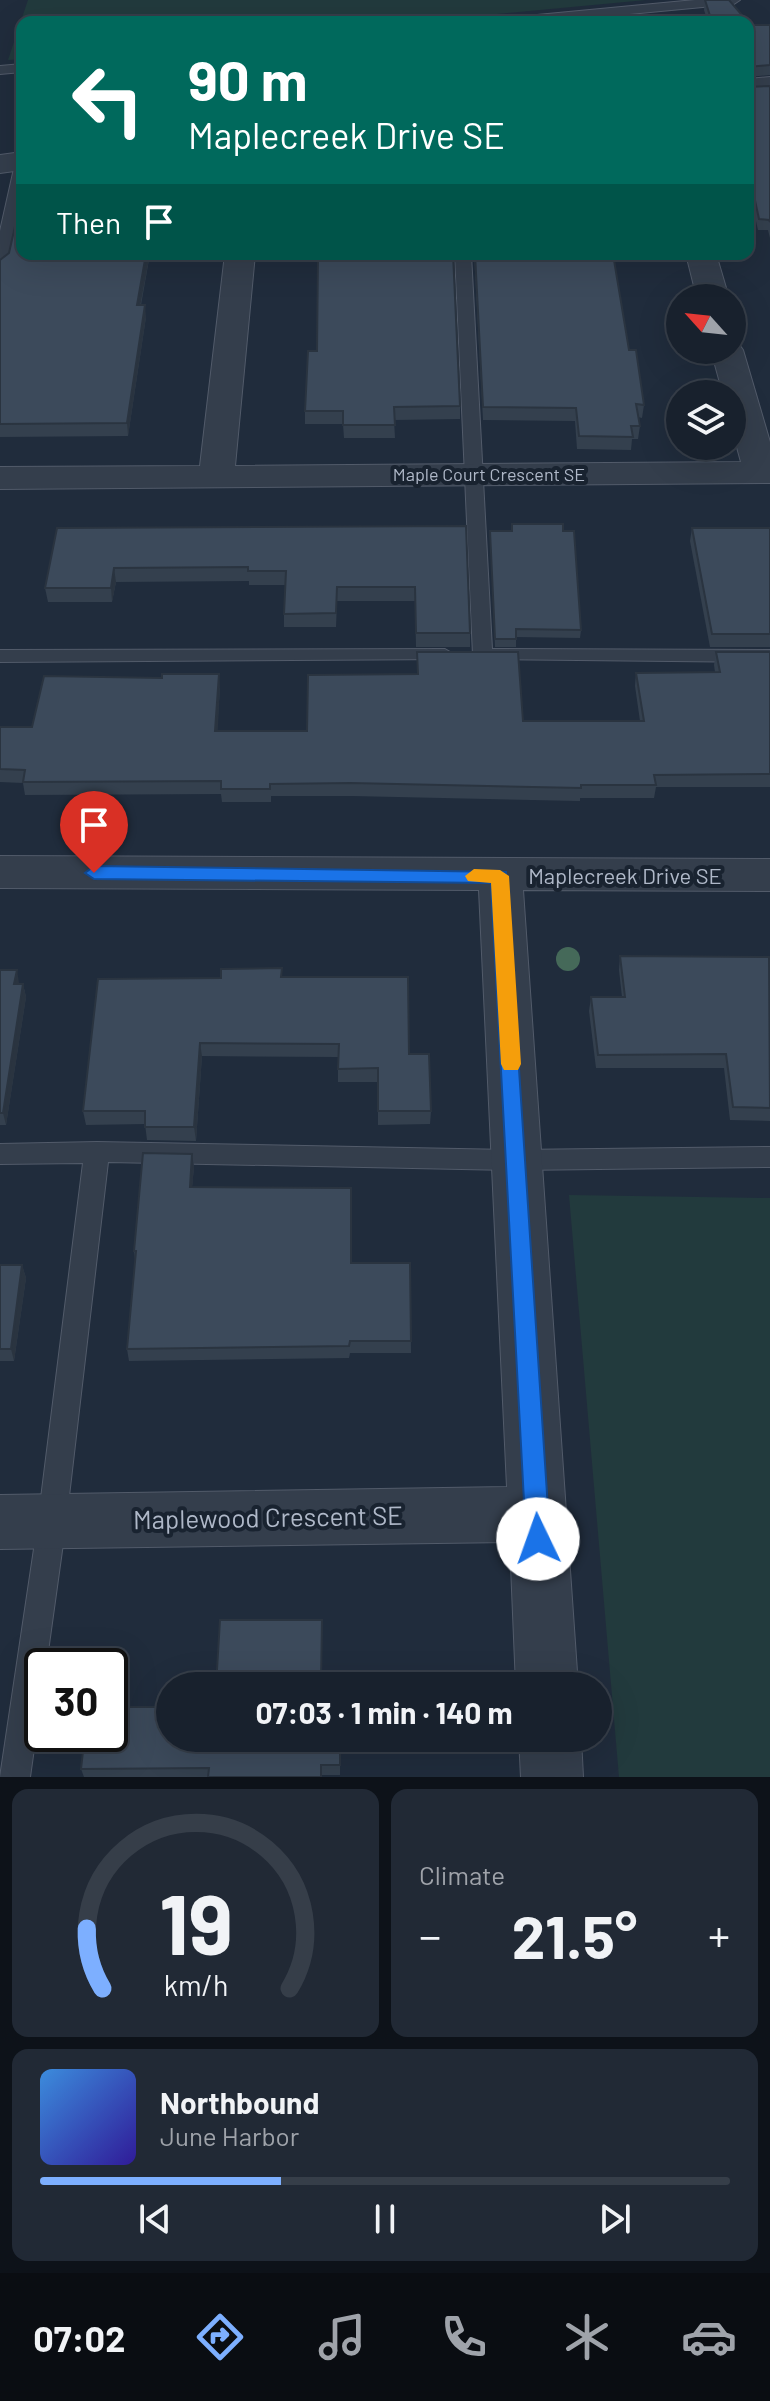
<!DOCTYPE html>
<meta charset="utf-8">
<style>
:root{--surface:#18212d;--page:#212935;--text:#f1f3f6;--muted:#9fa3aa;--line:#363e49;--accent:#7dafff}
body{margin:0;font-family:Barlow,sans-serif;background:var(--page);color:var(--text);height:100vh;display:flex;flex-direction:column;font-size:30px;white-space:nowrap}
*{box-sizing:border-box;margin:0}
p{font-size:26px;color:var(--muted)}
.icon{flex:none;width:44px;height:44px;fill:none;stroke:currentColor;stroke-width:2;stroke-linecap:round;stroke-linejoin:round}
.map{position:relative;height:1777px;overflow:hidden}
.side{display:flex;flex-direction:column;gap:12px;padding:12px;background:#0d1219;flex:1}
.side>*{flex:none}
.guide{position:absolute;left:16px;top:16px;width:738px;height:244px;border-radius:16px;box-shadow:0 8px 32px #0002,0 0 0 2px var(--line);background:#00695c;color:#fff;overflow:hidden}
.needle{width:52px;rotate:297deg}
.tools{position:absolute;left:666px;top:284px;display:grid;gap:16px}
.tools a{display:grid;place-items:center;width:80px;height:80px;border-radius:50%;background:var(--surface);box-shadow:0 8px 32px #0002,0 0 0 2px var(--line);font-size:40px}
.speed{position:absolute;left:24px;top:1648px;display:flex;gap:16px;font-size:40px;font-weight:700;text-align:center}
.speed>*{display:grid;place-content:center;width:104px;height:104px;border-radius:50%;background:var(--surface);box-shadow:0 8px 32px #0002,0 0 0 2px var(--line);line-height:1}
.speed .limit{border:4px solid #111;border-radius:12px;background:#fff;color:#111}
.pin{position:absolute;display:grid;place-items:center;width:68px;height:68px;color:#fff;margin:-82px -34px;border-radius:50% 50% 50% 0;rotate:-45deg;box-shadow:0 0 8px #0007}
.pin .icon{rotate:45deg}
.me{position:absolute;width:88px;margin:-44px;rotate:357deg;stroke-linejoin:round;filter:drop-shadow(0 0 6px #0008)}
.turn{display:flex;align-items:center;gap:28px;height:168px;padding:0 40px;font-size:36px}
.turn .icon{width:104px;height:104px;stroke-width:2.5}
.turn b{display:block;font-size:56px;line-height:68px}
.then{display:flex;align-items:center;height:76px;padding:0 40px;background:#0003;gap:16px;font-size:30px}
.big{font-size:60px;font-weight:700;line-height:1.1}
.side .card{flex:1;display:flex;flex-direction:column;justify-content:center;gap:12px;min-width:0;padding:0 28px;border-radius:16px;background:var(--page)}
.side .dial{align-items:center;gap:0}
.dial svg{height:208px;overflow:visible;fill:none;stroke:var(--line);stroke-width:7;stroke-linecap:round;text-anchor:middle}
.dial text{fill:var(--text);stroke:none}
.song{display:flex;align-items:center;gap:24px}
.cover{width:96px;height:96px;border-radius:12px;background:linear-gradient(135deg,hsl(210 70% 55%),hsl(250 70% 35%))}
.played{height:8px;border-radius:4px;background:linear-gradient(90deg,var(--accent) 35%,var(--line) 35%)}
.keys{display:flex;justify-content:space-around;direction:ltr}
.heat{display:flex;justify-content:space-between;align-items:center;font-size:44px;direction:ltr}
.side .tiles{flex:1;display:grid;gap:12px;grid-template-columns:1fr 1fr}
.card:last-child{grid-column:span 2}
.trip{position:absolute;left:156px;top:1672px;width:456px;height:80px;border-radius:40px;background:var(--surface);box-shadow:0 8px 32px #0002,0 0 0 2px var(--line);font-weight:700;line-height:80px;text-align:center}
.tabs{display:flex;height:128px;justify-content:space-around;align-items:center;background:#0a0d12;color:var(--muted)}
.tabs .icon{width:56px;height:56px}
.tabs .current{color:var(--accent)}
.tabs b{font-size:36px;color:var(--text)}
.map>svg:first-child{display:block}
</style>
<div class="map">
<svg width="770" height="1777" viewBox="0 0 770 1777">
<rect width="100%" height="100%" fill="#202c3c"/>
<g fill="#223a3d">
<polygon points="28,0 646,0 412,22 22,22 22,59 8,60"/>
<polygon points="569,1195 770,1198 770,1777 619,1777"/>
</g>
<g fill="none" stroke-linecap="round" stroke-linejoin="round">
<g stroke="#525b6a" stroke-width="2">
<g id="service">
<polygon points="695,0 740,0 734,4 546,22 500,22 506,18"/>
<polygon points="22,64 22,72 0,74 0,66"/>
<polygon points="22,160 22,198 8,265 0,270 0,231 15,164"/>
<polygon points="455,254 471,254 492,649 770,650 770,662 476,659 473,655"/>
<polygon points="445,649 455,655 452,659 0,662 0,650"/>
<polygon points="97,1142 516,1150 770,1147 770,1167 516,1170 108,1162 66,1522 46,1666 42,1666 42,1692 30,1777 0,1777 38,1522 83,1163 0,1164 0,1144"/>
</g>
</g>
<g stroke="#525b6a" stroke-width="2">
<g id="minor">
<polygon points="770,77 770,93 748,95 748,79"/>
<polygon points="22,152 22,170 0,173 0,155"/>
<polygon points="225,254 255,254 235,466 741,462 732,429 732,394 723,394 711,350 732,350 732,341 738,343 743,350 770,442 770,483 0,489 0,467 200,466"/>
<polygon points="686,254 716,254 729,298 697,298"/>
<polygon points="0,856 770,859 770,891 523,890 578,1686 516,1686 510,1542 0,1549 0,1495 507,1487 479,890 0,888"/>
<polygon points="519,1738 581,1738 583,1777 521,1777"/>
</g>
</g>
<use href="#service" fill="#343e4c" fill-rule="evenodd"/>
<use href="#minor" fill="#343e4c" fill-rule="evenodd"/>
</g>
<circle fill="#456959" cx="568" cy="959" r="12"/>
<g fill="#34404e">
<polygon points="705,0 748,22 708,22 704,10"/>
<polygon points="748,22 750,25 770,25 770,75 748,77"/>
<polygon points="770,86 770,238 768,230 758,230 748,185 748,87"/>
<polygon points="22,254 150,254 141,305 146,317 128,436 0,437 0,260"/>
<polygon points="474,254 613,254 629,350 644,405 642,418 638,417 640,426 638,439 632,439 631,450 577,449 575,421 483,420"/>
<polygon points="317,351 460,406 460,419 394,420 395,438 344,438 343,424 305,424 305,411"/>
<polygon points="512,524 563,531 581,630 580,638 516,637 516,647 495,647 490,531 511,531"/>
<polygon points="466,526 470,633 470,647 416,647 415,601 337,601 336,627 284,627 284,614 285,585 249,585 249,581 116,582 112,602 48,602 45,588 57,528"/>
<polygon points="692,528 770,528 770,647 710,647 690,541"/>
<polygon points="417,652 523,721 640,721 635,686 636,673 715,672 714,665 716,652 770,652 770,787 656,787 654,798 580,798 580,801 352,796 271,796 271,802 222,802 221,794 25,795 23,783 0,782 0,727 32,727 220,687 217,731 307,731 417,674"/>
<polygon points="620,956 770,961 770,1121 730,1120 724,1068 596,1068 589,1011 591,997 622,997 619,970"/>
<polygon points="0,970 19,984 23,984 26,997 6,1125 0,1125"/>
<polygon points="282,977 409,1054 431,1111 430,1124 378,1125 378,1082 338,1082 338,1057 202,1056 196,1141 147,1140 145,1124 86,1125 83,1111"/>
<polygon points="192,1154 194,1167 192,1187 351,1263 410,1263 411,1353 350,1353 349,1358 129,1361 127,1349 135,1260 134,1251"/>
<polygon points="0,1265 22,1265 26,1278 14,1361 0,1361"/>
<polygon points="340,1738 340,1775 322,1775 322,1777 84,1777 81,1769"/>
</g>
<g fill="#2a3440">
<polygon points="146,254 150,254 138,317 137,305"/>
<polygon points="145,305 146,317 128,436 127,423"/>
<polygon points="114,568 116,582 112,602 111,588"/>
<polygon points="219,674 220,687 217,744 215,731"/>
<polygon points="17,970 19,983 17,997 14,984"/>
<polygon points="23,984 26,997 6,1125 3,1113"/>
<polygon points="200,1043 202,1056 196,1141 194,1127"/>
<polygon points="192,1154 194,1167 191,1200 190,1187"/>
<polygon points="22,1265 26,1278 14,1361 11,1349"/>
</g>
<g fill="#3c4a5b" stroke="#2a3440" stroke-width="2">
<polygon points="705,0 729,0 748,22 712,22"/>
<polygon points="748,22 750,25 770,25 770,65 748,67"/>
<polygon points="770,86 770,222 769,220 759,219 748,168 748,87"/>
<polygon points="16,222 22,222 22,254 146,254 137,305 145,305 127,423 0,424 0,260 9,253"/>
<polygon points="318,254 453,254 460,406 394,407 395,425 343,425 343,411 305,411 308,351 317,351"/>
<polygon points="475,254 613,254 629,350 636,350 644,405 636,404 640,426 631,426 633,437 579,436 576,408 483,407"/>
<polygon points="512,524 563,524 563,531 574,531 581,630 516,629 516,639 495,639 490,531 512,531"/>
<polygon points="466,526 470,633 416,633 415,587 337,587 336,613 284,614 286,571 248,571 248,567 114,568 111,588 45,588 57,528"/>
<polygon points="692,528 770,528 770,634 712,634"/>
<polygon points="417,652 518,652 523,721 644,721 636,673 720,672 716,652 770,652 770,774 654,775 656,785 581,785 581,788 351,783 270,784 270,789 221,789 221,781 23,782 25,770 0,769 0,727 32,727 44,676 162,678 162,674 219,674 215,731 307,731 308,675 418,674"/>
<polygon points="620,956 769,957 770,1108 733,1107 726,1054 598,1055 591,997 625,997"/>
<polygon points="282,968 281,977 408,977 409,1054 429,1054 431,1111 378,1111 378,1068 338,1069 339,1044 200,1043 194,1127 145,1127 145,1111 83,1111 98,979 221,978 221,969"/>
<polygon points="0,970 17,970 14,984 23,984 3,1113 0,1113"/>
<polygon points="143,1153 192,1154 190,1187 351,1188 351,1263 410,1263 411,1341 350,1341 349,1346 127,1349 136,1251 134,1251"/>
<polygon points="0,1265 22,1265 11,1349 0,1349"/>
<polygon points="220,1620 322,1620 321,1683 341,1683 340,1686 216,1686"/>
<polygon points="110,1707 170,1707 170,1738 340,1738 340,1765 321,1765 321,1777 208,1777 209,1768 81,1769 85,1734 110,1734"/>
</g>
<polygon fill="#1a73e8" stroke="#114b97" stroke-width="2" points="94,866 506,872 550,1539 547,1547 538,1550 530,1547 526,1539 491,883 94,879 85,873"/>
<polygon fill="#f59e0b" points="474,869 500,870 509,876 521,1064 518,1070 504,1070 501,1064 491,883 468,881 465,876"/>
<g text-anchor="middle" stroke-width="8" stroke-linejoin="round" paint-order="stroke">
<g font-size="18" fill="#afb8c8" stroke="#192330">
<text x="489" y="481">Maple Court Crescent SE</text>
</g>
<g font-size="22" fill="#afb8c8" stroke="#192330">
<text x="625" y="884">Maplecreek Drive SE</text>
</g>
<g font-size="26" fill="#afb8c8" stroke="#192330">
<text transform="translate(268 1518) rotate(-1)" y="9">Maplewood Crescent SE</text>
</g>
</g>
</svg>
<div class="tools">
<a><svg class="needle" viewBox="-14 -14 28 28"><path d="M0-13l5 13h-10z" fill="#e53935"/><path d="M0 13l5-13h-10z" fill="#9fa3aa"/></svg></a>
<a><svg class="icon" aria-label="layers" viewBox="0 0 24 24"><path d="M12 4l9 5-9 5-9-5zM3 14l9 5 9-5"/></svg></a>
</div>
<div class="speed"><div class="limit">30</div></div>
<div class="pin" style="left:94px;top:873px;background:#d93025"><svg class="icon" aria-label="arrive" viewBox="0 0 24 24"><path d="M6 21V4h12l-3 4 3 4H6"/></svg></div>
<svg class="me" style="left:538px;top:1539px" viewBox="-20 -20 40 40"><circle r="19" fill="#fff"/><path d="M0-13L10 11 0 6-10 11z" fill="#1a73e8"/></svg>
<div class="trip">07:03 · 1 min · 140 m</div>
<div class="guide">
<div class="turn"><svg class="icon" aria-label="left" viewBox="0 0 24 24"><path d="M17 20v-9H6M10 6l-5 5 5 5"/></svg><div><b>90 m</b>Maplecreek Drive SE</div></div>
<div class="then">Then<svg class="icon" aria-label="arrive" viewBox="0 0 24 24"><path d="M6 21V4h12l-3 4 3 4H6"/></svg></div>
</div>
</div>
<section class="side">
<div class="tiles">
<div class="card dial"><svg viewBox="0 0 100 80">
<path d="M14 69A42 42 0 1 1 86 69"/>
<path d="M14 69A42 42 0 0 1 8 46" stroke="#7dafff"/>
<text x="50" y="56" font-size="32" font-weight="700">19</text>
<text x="50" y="72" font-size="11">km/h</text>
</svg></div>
<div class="card"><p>Climate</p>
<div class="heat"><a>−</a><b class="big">21.5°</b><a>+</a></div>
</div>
<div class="card">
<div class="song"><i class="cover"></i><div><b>Northbound</b><p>June Harbor</p></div></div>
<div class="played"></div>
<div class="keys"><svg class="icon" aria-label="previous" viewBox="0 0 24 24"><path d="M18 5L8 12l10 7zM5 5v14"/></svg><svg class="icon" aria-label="pause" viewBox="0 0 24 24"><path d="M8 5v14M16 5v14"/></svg><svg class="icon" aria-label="next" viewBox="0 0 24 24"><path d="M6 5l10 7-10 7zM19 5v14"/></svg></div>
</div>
</div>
</section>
<nav class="tabs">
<b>07:02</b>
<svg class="icon current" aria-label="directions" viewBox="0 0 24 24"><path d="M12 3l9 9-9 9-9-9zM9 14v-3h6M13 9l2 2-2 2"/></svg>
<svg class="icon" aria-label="music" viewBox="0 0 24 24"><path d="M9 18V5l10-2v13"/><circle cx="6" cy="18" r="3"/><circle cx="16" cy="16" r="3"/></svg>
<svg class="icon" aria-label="phone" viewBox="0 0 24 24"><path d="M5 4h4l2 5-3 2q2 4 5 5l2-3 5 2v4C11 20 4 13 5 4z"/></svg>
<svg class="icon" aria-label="climate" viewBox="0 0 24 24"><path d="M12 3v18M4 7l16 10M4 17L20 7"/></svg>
<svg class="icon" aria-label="car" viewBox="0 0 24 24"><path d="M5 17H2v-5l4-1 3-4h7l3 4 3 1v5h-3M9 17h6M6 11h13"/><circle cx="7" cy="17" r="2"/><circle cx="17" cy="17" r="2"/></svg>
</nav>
